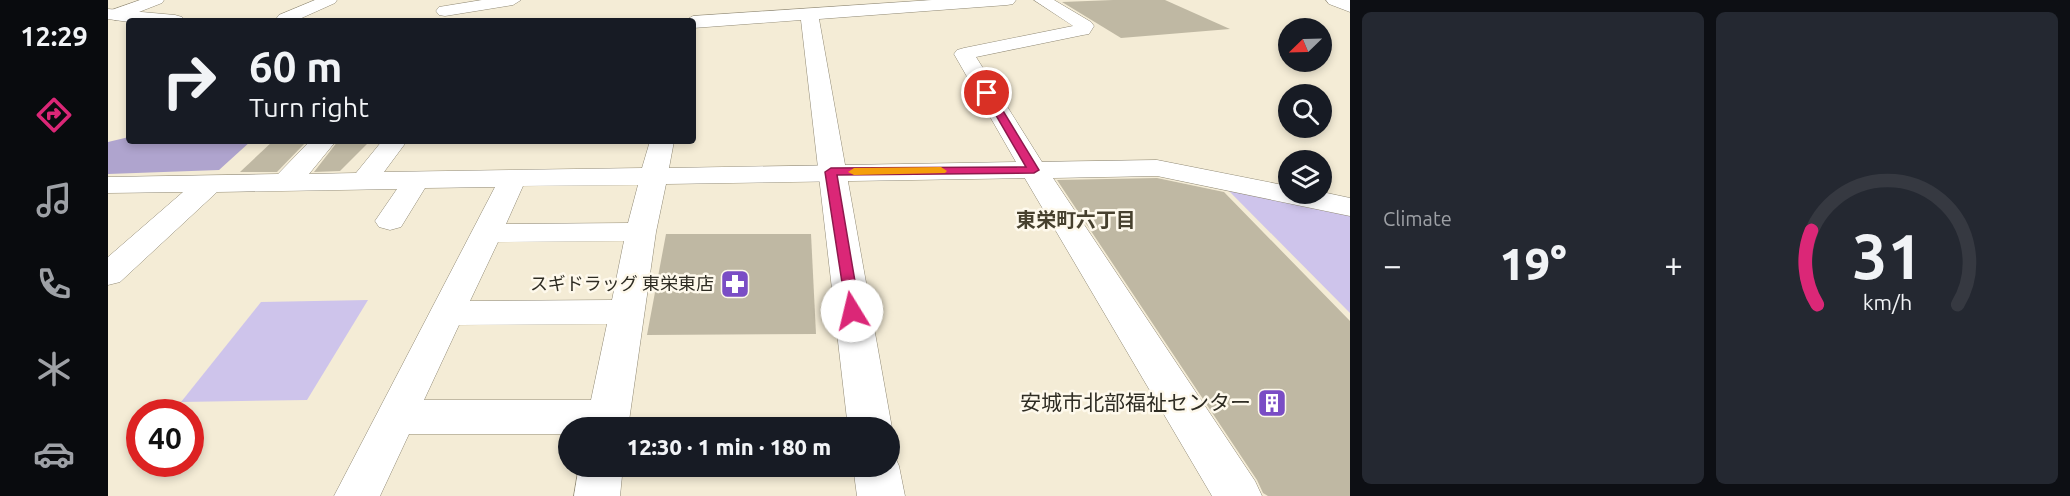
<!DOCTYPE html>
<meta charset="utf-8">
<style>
:root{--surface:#171b24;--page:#242831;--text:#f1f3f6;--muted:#9ea1a6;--line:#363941;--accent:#db2777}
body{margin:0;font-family:Ubuntu,"Noto Sans JP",sans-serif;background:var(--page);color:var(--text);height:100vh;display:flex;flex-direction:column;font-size:22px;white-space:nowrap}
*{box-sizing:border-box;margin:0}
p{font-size:20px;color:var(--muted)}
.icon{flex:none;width:33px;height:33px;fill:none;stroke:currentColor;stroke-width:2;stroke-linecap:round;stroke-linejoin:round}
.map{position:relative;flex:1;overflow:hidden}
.side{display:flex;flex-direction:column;gap:12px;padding:12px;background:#0d0f14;width:720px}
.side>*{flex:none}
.top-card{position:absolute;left:18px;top:18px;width:570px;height:126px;border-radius:6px;box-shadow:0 3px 9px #0003;background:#171b24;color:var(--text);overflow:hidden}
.needle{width:39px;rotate:247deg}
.tools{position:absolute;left:1170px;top:18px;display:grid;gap:12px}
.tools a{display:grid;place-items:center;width:54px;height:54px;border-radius:50%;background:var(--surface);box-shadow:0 3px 9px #0003;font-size:30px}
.speed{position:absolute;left:18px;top:399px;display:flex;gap:12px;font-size:30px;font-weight:700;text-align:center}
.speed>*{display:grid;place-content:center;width:78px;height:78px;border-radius:50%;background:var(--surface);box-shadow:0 3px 9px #0003;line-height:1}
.speed .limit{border:9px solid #d22;background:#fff;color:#111}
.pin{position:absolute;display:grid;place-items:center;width:51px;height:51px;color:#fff;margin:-26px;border:3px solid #fff;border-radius:50%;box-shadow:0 2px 6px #0007}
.me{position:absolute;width:66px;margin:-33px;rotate:351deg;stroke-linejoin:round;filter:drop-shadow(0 0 4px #0008)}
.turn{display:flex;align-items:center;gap:21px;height:126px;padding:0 24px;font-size:27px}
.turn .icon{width:78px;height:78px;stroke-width:2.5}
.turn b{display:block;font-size:42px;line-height:51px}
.big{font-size:45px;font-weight:800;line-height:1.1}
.side .card{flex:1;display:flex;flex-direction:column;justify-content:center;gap:9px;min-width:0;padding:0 21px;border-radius:9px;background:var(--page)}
.side .dial{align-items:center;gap:0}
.dial svg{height:156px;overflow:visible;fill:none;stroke:var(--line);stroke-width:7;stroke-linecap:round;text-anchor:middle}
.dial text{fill:var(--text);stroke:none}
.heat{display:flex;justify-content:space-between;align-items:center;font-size:33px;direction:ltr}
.side .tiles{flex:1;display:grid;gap:12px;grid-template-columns:repeat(2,1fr)}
.trip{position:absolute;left:450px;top:417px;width:342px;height:60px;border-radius:30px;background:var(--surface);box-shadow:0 3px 9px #0003;font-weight:800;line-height:60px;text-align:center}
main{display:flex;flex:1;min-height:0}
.menu{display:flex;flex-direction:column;width:108px;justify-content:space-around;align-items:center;background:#090b0e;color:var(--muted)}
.menu .icon{width:42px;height:42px}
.menu .on{color:var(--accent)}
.menu b{font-size:27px;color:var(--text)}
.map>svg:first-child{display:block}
</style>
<main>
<nav class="menu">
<b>12:29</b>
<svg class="icon on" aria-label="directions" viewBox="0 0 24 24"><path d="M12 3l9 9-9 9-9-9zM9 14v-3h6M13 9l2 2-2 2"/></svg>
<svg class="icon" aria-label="music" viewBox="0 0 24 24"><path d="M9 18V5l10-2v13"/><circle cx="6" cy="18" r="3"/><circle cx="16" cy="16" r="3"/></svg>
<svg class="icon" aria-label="phone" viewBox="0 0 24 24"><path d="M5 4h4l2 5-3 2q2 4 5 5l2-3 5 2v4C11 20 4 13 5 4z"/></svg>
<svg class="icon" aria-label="climate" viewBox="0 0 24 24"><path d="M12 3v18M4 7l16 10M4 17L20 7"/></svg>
<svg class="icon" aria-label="car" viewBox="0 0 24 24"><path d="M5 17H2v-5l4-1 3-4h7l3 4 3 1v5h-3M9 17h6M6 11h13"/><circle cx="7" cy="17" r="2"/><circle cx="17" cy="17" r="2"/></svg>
</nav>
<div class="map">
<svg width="1242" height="496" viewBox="0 0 1242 496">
<rect width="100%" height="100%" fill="#f4ecd6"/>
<g fill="#cec4eb">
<polygon points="1117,187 1242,213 1242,313"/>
<polygon points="260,300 199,400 73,402 153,302"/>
</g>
<polygon fill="#afa4ce" points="21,137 21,141 143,141 111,170 0,174 0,142"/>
<g fill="#bfb8a3">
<polygon points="1005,0 1057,0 1122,29 1013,38 954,2"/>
<polygon points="165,141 199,141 169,172 132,172"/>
<polygon points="230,141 262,141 232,171 206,172"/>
<polygon points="1049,178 1116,192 1242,321 1242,496 1160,496 1155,493 1149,480 949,180"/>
<polygon points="558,234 703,234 708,334 539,335"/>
</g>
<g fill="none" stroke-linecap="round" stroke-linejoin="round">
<g stroke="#908975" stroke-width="1">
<g id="minor">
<polygon points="32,0 56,0 54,3 13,19 7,20 0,17 1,11"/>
<polygon points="207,0 229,0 227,3 187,21 170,21 168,19 171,15"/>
<polygon points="374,0 413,0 405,5 337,16 331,15 328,11 331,7 337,6"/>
<path d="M926 0H946L983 22 986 26 981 34 975 35 868 57 939 170 935 176 926 178 558 184 548 232 520 428H460V434H301L272 496H226L387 187 317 188 293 227 282 230 271 227 267 221 289 189 109 192 12 282 0 285V257L75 192 0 193V177L170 174 202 141H228L201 174 248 173 274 141H299L276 172 534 168 542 141H566L561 168 908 162 846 54 849 50 856 48 965 26ZM530 185 520 223 398 224 415 186ZM516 241 504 300 362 301 390 242ZM499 324 483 400H316L351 325Z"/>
<polygon points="471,466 515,466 512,496 466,496"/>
</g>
</g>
<g stroke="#908975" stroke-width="1">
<g id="tertiary">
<polygon points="824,0 908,0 905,4 899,5 711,19 784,428 782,433 782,428 740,428 693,20 585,28 585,21 576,21 585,16"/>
<polygon points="0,9 67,15 74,17 76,21 21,22 0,19"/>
<polygon points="1049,160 1180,186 1180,194 1214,192 1242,198 1242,216 1049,176 945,178 1147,481 1154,496 1104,496 912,170 916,164 926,162"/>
<polygon points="782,451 785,452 791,466 797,496 749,496 745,466 782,466"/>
</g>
</g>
<g stroke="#908975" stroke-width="1">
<polygon id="trunk" points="1218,0 1242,0 1242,12 1221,4"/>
</g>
<use href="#minor" fill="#fff" fill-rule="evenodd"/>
<use href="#tertiary" fill="#fff" fill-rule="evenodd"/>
<use href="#trunk" fill="#fff" fill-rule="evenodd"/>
</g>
<polygon fill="#db2777" stroke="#8e194d" stroke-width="1.5" points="876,91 883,91 931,170 926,173 729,175 752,311 750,315 739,315 717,172 723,168 918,167 875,93"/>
<polygon fill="#f59e0b" points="833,167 839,171 837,173 746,175 740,172 746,168"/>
<defs>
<g id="pharmacy-square" transform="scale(1.5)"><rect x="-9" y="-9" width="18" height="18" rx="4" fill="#7a4dc5" stroke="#fef9ec"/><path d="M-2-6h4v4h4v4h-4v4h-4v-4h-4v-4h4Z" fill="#fff"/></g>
<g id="building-square" transform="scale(1.5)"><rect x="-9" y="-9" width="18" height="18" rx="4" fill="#7a4dc5" stroke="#fef9ec"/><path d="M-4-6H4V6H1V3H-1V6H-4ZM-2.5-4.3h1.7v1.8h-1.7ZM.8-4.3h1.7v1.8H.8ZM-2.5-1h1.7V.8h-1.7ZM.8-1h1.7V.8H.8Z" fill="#fff"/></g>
</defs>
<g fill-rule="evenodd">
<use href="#pharmacy-square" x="627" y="284"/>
<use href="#building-square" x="1164" y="403"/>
</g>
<g text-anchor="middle" stroke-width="5" stroke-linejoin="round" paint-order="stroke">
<g font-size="18" fill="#2e2c23" stroke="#fef9ec" text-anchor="end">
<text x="606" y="290">スギドラッグ 東栄東店</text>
</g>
<g font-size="20" font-weight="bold" fill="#46402e" stroke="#fef9ec">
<text x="968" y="227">東栄町六丁目</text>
</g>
<g font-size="21" fill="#2e2c23" stroke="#fef9ec" text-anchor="end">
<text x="1143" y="410">安城市北部福祉センター</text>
</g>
</g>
</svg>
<div class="tools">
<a><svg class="needle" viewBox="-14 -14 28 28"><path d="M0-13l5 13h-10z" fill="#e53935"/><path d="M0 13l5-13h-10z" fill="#9ea1a6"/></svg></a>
<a><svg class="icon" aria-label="search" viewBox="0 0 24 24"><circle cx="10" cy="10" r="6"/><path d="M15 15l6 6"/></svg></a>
<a><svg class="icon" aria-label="layers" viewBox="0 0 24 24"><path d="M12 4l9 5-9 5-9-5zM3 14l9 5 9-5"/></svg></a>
</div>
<div class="speed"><div class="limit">40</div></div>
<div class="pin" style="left:879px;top:93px;background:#d93025"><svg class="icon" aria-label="arrive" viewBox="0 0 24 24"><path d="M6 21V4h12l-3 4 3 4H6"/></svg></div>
<svg class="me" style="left:744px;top:311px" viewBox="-20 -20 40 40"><circle r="19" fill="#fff"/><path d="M0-13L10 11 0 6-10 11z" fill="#db2777"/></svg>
<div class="trip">12:30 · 1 min · 180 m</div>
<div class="top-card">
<div class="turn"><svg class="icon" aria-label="right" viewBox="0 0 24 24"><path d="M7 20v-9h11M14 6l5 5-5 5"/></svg><div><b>60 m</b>Turn right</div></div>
</div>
</div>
<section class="side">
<div class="tiles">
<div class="card"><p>Climate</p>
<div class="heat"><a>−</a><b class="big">19°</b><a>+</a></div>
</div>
<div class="card dial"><svg viewBox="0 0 100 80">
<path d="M14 69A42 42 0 1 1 86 69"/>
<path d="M14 69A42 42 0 0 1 11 31" stroke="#db2777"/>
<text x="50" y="56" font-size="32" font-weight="700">31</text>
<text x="50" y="72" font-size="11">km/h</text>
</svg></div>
</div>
</section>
</main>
